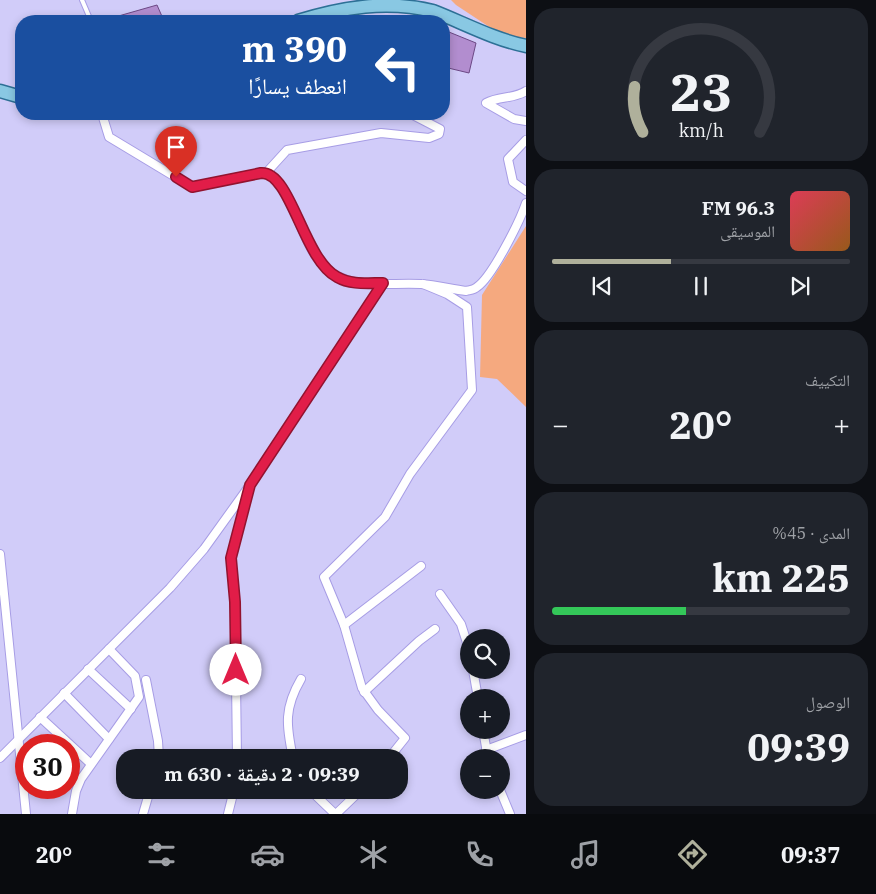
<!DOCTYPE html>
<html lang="ar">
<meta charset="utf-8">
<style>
:root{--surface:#171b24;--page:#20242c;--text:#f1f3f6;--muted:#9ea1a6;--line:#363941;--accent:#afb09b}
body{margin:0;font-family:"IBM Plex Serif","Noto Naskh Arabic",serif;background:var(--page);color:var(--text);direction:rtl;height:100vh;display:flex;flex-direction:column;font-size:19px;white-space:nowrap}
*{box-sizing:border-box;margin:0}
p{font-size:16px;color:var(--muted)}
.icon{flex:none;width:28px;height:28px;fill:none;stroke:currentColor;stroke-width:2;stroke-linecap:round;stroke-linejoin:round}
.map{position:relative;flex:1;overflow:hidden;direction:ltr}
.details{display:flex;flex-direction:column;gap:8px;padding:8px;background:#0d0f14;width:350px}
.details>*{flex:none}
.guide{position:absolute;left:15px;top:15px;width:435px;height:105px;border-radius:20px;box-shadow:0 2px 8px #0003;direction:rtl;background:#1a4fa0;color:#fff;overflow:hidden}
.buttons{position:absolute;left:460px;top:629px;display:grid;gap:10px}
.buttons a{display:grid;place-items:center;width:50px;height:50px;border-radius:50%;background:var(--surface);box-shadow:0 2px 8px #0003;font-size:25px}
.speed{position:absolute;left:15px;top:734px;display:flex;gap:10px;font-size:25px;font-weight:700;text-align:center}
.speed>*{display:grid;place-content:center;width:65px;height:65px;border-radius:50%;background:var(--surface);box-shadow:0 2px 8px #0003;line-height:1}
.speed .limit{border:8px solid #d22;background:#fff;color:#111}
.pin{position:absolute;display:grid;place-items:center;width:42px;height:42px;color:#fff;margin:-51px -21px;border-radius:50% 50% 50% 0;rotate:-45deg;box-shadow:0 0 5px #0007}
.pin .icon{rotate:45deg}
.me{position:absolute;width:55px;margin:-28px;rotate:0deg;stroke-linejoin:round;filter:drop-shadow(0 0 4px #0008)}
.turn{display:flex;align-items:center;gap:18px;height:105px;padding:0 20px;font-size:22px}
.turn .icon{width:65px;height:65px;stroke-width:2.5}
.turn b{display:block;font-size:35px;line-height:42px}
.big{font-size:38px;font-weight:700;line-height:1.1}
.details .widget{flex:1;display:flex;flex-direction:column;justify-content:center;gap:8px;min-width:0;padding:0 18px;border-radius:20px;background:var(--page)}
.details .dial{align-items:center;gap:0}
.dial svg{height:130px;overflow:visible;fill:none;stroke:var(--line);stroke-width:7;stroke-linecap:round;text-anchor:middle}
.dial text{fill:var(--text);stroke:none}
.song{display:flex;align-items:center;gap:15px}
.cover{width:60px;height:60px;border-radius:8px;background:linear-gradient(135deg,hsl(350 70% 55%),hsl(30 70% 35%))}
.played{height:5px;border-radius:2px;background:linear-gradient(90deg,var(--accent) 40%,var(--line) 40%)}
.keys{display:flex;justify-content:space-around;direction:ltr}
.heat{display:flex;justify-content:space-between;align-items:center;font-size:28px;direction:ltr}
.charge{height:8px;border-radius:4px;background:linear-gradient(90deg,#34c759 45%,var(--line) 0)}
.trip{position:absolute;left:116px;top:749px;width:292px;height:50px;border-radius:20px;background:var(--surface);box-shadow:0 2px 8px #0003;font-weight:700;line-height:50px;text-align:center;direction:rtl}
.tab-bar{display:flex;height:80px;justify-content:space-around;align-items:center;background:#090b0e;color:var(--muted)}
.tab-bar .icon{width:35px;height:35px}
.tab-bar .active{color:var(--accent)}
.tab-bar b{font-size:22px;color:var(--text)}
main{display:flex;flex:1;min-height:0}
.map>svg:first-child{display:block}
</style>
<main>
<section class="details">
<div class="widget dial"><svg viewBox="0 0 100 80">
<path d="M14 69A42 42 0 1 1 86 69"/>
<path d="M14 69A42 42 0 0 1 9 41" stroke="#afb09b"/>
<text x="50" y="56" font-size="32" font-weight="700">23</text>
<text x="50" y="72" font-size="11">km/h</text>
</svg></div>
<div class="widget">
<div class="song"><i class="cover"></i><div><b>96.3 FM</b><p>الموسيقى</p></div></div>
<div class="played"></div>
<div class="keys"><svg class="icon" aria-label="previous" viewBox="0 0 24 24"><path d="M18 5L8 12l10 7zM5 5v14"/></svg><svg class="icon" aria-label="pause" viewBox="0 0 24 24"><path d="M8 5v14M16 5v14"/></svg><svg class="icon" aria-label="next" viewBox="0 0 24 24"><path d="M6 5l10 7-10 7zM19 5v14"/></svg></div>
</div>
<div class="widget"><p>التكييف</p>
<div class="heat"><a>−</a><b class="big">20°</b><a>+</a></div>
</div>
<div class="widget"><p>المدى · 45%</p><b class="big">225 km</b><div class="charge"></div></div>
<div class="widget"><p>الوصول</p><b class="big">09:39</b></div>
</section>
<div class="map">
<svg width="526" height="814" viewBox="0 0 526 814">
<rect width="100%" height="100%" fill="#d1ccf9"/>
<g fill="#f5a97f">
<polygon points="451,0 526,0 526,38 503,36 456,5"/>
<polygon points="526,226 526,407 497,379 480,377 482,295"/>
</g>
<g fill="#b28dcf" stroke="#6c4885">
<polygon points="157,5 164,21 109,21 108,19"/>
<polygon points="444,30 476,43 469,73 444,67"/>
</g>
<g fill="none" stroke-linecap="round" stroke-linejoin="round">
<g stroke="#a79de5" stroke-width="6">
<polyline id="lane" points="82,0 91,21"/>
</g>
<g stroke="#a79de5" stroke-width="10">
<g id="street">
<path d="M526 91C514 99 499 96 486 103L514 119 526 121"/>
<path d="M102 114 109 137 192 187 261 173 273 176C292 197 298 225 312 250 336 294 378 282 421 284 436 285 451 289 466 291 470 290 474 290 477 287 492 277 520 221 526 203"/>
<polyline points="526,140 508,159 513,182 526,191"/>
<polyline points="266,173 287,150 381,133 429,138 439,134 440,129 411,114"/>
<polyline points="0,554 26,814"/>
<polyline points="440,594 461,624 469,649"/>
<polyline points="344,625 421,566"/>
<polyline points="88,669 131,709"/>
<polyline points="473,670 478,698"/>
<polyline points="146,680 158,741 159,758"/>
<polyline points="364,692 419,641 435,629"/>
<polyline points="64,693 109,739"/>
<polyline points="40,717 91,764"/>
<polyline points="483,730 488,758"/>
<polyline points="486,750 526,735"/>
<polyline points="0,758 170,588 204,549 250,485 383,283"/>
<polyline points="237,758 235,602 231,558 248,492"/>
<path d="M293 758C286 725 284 708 301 679"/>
<polyline points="389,758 405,738 378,710 362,688 344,625 324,577 385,517 410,474 472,390 467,307 447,294 423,284"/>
<polyline points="310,790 335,814"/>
<polyline points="500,790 510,814"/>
<polyline points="72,814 76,791 81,779 139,697 135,676 109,649"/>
<polyline points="143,814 150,790"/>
<polyline points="228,814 234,790"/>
<polyline points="336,814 361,790"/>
</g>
</g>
<g stroke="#2d7096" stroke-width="15">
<g id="primary">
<path d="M298 21C343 7 387 0 433 11 464 23 493 39 526 46"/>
<polyline points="0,91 21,97"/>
</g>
</g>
<use href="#lane" stroke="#fff" stroke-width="4"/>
<use href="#street" stroke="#fff" stroke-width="8"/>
<use href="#primary" stroke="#89c8e3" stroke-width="12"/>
</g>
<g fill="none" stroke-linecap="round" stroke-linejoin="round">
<g stroke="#92132f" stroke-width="12">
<path id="route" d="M176 177 192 187 261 173C291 171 303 259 337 277 351 285 367 283 383 283L250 485 231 558 235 602 236 670"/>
</g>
<use href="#route" stroke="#e11d48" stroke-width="9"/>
</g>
</svg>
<div class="buttons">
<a><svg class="icon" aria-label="search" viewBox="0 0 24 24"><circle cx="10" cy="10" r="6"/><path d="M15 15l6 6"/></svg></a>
<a>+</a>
<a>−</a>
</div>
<div class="speed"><div class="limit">30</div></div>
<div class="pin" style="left:176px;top:177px;background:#d93025"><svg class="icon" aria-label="arrive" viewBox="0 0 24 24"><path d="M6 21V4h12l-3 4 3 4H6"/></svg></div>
<svg class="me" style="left:236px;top:670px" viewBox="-20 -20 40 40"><circle r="19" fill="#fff"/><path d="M0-13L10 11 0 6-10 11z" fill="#e11d48"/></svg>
<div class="trip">09:39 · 2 دقيقة · 630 m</div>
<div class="guide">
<div class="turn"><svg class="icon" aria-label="left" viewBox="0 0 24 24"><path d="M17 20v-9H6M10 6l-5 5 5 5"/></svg><div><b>390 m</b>انعطف يسارًا</div></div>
</div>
</div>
</main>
<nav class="tab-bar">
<b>09:37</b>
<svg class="icon active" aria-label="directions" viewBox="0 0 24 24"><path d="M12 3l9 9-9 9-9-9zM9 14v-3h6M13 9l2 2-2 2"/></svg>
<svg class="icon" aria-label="music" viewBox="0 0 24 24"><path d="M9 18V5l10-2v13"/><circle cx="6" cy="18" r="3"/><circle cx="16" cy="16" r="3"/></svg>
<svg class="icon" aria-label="phone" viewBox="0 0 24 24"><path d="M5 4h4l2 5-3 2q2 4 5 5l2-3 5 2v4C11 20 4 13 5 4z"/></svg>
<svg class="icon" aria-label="climate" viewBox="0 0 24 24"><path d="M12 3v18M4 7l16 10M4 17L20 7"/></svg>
<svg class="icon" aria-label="car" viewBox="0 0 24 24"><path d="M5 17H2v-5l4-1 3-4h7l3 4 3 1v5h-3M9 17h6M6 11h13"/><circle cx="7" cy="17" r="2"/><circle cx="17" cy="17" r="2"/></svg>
<svg class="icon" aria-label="filters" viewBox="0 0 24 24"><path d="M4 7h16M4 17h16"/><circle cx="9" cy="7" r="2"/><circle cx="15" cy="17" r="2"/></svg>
<b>20°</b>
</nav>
